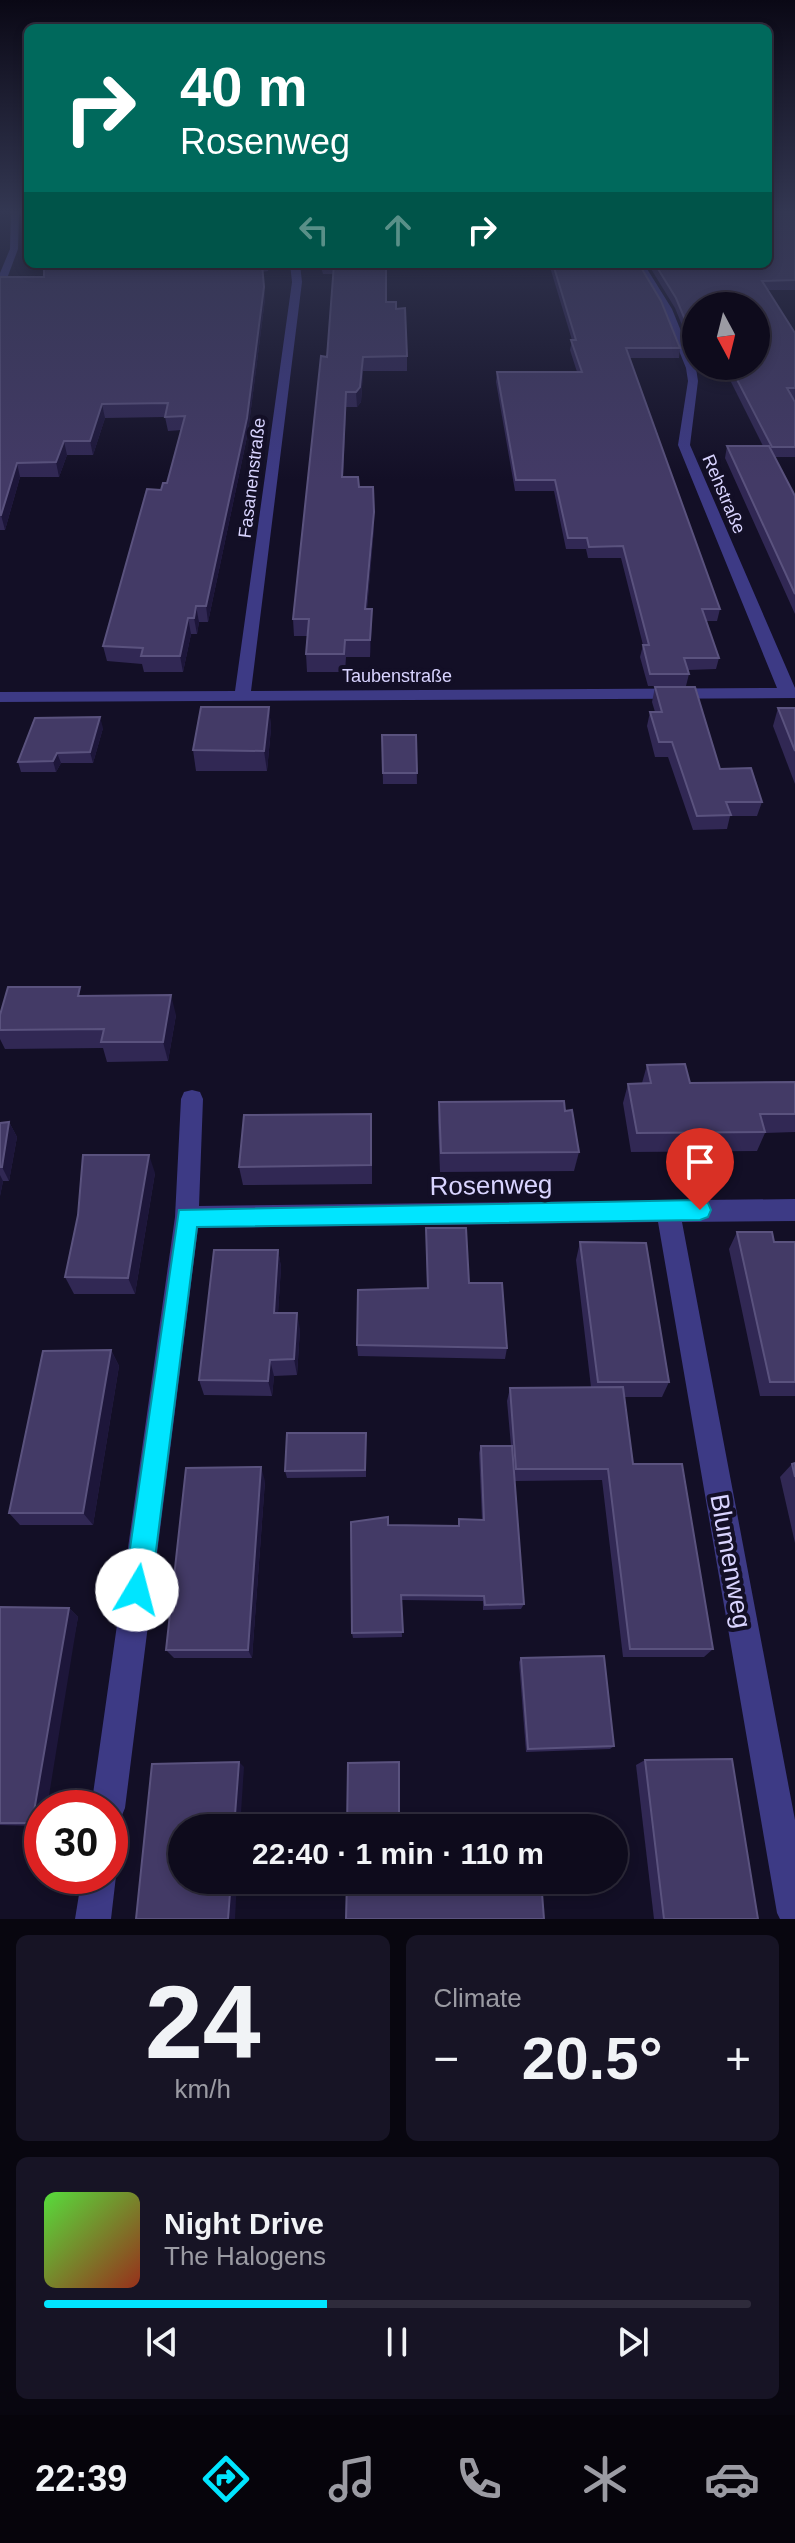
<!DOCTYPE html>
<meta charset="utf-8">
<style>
:root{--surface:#0e0b1c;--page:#171425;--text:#f1f3f6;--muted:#9b9ba3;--line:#2e2b3b;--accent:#00e5ff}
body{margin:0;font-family:Helvetica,sans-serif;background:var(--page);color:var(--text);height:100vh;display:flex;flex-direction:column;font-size:30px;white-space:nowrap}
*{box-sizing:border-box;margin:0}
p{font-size:26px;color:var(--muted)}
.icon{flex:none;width:44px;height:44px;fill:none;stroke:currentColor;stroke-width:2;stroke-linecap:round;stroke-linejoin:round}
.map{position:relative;height:1919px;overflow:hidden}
.drawer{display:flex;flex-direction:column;gap:16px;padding:16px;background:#08060f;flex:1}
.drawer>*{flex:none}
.banner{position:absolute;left:24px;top:24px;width:748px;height:244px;border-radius:12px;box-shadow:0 4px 12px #0003,0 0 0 2px var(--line);background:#00695c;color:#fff;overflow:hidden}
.needle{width:52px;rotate:173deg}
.controls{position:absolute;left:682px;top:292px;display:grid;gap:16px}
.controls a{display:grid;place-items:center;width:88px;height:88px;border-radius:50%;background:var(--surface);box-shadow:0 4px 12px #0003,0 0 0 2px var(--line);font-size:40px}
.speed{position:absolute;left:24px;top:1790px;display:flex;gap:16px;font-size:40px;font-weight:700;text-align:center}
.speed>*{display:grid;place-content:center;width:104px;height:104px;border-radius:50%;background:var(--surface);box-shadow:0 4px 12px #0003,0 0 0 2px var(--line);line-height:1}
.speed .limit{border:12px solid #d22;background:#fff;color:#111}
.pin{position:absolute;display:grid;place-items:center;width:68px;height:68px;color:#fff;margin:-82px -34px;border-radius:50% 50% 50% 0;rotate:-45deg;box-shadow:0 0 8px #0007}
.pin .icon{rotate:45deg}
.me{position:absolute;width:88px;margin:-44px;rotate:8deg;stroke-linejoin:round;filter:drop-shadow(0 0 6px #0008)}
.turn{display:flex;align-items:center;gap:28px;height:168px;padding:0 24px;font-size:36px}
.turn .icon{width:104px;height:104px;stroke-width:2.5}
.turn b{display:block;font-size:56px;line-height:68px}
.lanes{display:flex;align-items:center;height:76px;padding:0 24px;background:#0003;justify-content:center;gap:40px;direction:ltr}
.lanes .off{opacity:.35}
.big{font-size:60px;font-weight:600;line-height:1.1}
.drawer .widget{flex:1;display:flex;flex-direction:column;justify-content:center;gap:12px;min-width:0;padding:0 28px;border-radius:12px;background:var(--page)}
.drawer .dial{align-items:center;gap:0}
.dial b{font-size:104px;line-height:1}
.song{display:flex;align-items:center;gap:24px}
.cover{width:96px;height:96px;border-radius:12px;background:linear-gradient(135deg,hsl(110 70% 55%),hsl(10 70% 35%))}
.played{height:8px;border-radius:4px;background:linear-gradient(90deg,var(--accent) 40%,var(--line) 40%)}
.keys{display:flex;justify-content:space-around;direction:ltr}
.heat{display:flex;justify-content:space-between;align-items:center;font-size:44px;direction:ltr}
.drawer .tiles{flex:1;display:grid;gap:16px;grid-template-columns:1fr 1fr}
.widget:last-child{grid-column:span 2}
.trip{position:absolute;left:168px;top:1814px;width:460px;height:80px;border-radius:40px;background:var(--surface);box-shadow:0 4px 12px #0003,0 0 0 2px var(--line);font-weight:600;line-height:80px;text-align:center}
.menu{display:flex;height:128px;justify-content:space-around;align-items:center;background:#06040b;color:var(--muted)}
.menu .icon{width:56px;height:56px}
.menu .active{color:var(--accent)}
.menu b{font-size:36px;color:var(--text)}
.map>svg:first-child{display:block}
</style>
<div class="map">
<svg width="795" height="1919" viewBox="0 0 795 1919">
<rect width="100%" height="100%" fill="#130f26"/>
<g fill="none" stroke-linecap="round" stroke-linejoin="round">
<g fill="#3d3a85" fill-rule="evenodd">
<polygon points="11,211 19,211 18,249 5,284 0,287 0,273 10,249"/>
<polygon points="290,264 300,264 302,282 251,691 777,688 678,445 688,381 686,368 662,309 643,272 634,264 644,264 672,309 696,368 698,381 690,445 795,688 795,698 0,702 0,692 235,691 292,282"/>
<polygon points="192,1090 200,1092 203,1099 199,1206 795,1199 795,1221 682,1222 795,1820 795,1919 780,1919 777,1913 658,1222 198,1228 125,1808 120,1820 110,1824 110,1808 91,1808 175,1217 181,1099 184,1092"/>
<polygon points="110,1863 116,1876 111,1919 75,1919 82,1876 110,1876"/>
</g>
</g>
<g fill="#312854">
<polygon points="19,211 28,211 28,227 22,222"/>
<polygon points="795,211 795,290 768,290 795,333 795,399 793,399 795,402 795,457 775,457 795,496 795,614 725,458 727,446 763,446 723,366 756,366 696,306 696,357 695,357 675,308 648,264 768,264"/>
<polygon points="44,264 269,264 268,271 262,272 265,299 248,432 208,622 199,622 197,634 191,634 183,672 144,672 142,664 107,661 103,646 161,490 167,483 182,430 168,431 165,417 105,418 93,455 67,455 59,477 20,477 5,530 0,530 0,277 44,277"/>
<polygon points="320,264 386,264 386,302 396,309 407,356 407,371 363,371 361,402 357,407 346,407 343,477 359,487 373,487 374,528 367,609 372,609 370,657 346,657 345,672 307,672 306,654 307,636 294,636 293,619 327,357 333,274 323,274"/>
<polygon points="549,264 639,264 680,348 679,358 629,358 720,609 717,621 706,621 719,658 716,669 688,670 689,674 686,686 648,686 640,657 643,645 621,558 588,558 586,549 566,549 554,491 515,491 496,382 497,372 577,372 570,350 572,340"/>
<polygon points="655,687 720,769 762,802 757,816 730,816 727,829 693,830 668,757 655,757 647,726 650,712 655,712 652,702"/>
<polygon points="269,707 271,728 267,771 196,771 193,750"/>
<polygon points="778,708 795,708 795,784 773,726"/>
<polygon points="103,728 93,763 61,763 56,772 21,772 18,762"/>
<polygon points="382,735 416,735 417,784 383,784"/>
<polygon points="83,996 176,1015 168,1061 107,1062 103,1048 5,1049 0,1039 0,1015"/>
<polygon points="647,1065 690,1083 795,1082 795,1132 765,1133 757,1151 631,1152 623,1103 628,1084 642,1083"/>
<polygon points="439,1102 565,1111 579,1152 574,1171 440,1172 438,1121"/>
<polygon points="9,1122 17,1137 9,1181 3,1181 0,1196 0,1123"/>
<polygon points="372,1133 372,1184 243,1185 239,1167"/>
<polygon points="155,1173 135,1294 74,1294 65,1277"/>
<polygon points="426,1228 469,1283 507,1348 505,1359 358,1356 357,1345 427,1288"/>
<polygon points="737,1232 774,1242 795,1242 795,1396 760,1396 729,1249"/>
<polygon points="580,1242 669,1382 662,1397 624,1397 633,1464 713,1649 704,1657 623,1657 602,1480 515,1481 524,1604 521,1609 483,1610 483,1601 401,1600 402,1637 353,1638 352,1633 388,1525 458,1526 459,1519 482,1520 479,1453 481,1446 511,1446 507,1401 510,1388 591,1387 576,1260"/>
<polygon points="278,1250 281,1267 278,1313 300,1329 297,1375 274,1376 272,1396 204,1395 199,1380"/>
<polygon points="111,1350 119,1366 93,1525 20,1525 9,1513"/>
<polygon points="366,1433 366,1477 287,1478 285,1471"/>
<polygon points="795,1463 795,1543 780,1477 792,1464"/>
<polygon points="265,1481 252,1658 174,1658 166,1650"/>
<polygon points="0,1607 69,1608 78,1617 42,1808 42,1826 0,1825"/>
<polygon points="521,1658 614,1746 610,1749 526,1752 519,1662"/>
<polygon points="645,1760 758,1919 654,1919 636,1765"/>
</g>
<g fill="#1d163a">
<polygon points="264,287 265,299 248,432 208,622 206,606"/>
<polygon points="363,357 363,371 361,402 357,407 356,392"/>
<polygon points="346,392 346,407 342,493 342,477"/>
<polygon points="102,404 105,418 93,455 90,441"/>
<polygon points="64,441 67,455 59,477 56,462"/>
<polygon points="17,463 20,477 5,530 1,515"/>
<polygon points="374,512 374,528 365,626 365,609"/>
<polygon points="196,606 199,622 197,634 194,618"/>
<polygon points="372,609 372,626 370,657 370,640"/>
<polygon points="188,618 191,634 183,672 180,656"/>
<polygon points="269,707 271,728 267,771 264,751"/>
<polygon points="100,717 103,728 93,763 90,752"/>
<polygon points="57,753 61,763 56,772 53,761"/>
<polygon points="171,995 176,1015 168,1061 163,1042"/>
<polygon points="9,1122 17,1137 9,1181 2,1167"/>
<polygon points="149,1155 155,1173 135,1294 128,1278"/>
<polygon points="0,1175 3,1181 0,1196"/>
<polygon points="278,1250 281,1267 277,1329 274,1313"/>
<polygon points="297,1313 300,1329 297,1375 294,1359"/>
<polygon points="111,1350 119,1366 93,1525 83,1513"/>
<polygon points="270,1360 274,1376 272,1396 268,1381"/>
<polygon points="261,1467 265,1481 252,1658 248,1650"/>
<polygon points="69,1608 78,1617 47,1808 42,1808 42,1825 32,1823"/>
<polygon points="239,1762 244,1767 240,1828 234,1828"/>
<polygon points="231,1880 237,1880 235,1919 228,1919"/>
</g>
<g fill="#433a66" stroke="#5a527e" stroke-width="2">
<polygon points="20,211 28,211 28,217"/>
<polygon points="768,211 795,211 795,280 762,281 795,333 795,388 787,388 795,402 795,447 772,447 730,366 756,366 756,306 696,306 696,346 676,298 655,264 768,264"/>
<polygon points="44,264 262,264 264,287 247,418 206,606 196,606 194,618 188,618 180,656 141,656 143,648 103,646 147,489 161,490 163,483 167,483 185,416 165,417 168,403 102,404 90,441 64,441 56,462 17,463 1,515 0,515 0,277 44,277"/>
<polygon points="334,264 386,264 386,302 396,302 396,309 405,308 407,356 363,357 360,387 356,392 346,392 342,477 358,477 359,487 373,487 374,512 365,609 372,609 370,640 345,640 344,654 306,654 309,619 293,619 321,356 327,357"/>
<polygon points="553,264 639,264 661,301 680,348 626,348 720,609 702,609 719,658 684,658 689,674 650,674 643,645 649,645 623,546 589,547 587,538 568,538 555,480 516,480 497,372 582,372 571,340 576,340"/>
<polygon points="727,446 769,446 795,496 795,594"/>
<polygon points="655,687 695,687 720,769 751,768 762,802 726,802 731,815 697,816 672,742 659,742 650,712 662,712"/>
<polygon points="201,707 269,707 264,751 193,750"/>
<polygon points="778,708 795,708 795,751"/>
<polygon points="100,717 90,752 57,753 53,761 18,762 35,718"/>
<polygon points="382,735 416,735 417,773 383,773"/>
<polygon points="8,987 80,987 78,996 171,995 163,1042 101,1042 104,1029 0,1030 0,1015"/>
<polygon points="685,1064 690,1083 795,1082 795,1114 760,1114 765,1132 637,1133 628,1084 651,1083 647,1065"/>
<polygon points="564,1101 565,1111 572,1110 579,1152 441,1153 439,1102"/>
<polygon points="371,1114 371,1165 239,1167 244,1115"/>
<polygon points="9,1122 2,1167 0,1167 0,1123"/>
<polygon points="83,1155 149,1155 128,1278 65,1277 78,1215"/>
<polygon points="426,1228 466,1228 469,1283 502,1283 507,1348 357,1345 358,1290 428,1288"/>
<polygon points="737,1232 772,1232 774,1242 795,1242 795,1382 770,1382"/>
<polygon points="580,1242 646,1243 669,1382 598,1382"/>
<polygon points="214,1250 278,1250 274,1313 297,1313 294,1359 270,1360 268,1381 199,1380"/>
<polygon points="111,1350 83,1513 9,1513 43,1351"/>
<polygon points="623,1387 633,1464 682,1464 713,1649 630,1649 608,1469 516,1469 510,1388"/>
<polygon points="287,1433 366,1433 365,1470 285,1471"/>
<polygon points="481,1446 512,1446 524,1604 485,1605 484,1596 401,1595 403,1632 352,1633 351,1522 388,1517 388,1525 459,1526 459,1519 484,1520"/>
<polygon points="795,1463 795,1477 792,1464"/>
<polygon points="261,1467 248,1650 166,1650 186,1468"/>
<polygon points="0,1607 69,1608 32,1823 0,1823"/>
<polygon points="604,1656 614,1746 528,1749 521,1658"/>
<polygon points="732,1759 758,1919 664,1919 645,1760"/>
<polygon points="239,1762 234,1828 182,1828 182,1880 231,1880 228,1919 136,1919 152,1764"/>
<polygon points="399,1762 399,1828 347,1828 348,1763"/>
<polygon points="347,1880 541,1880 544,1919 346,1919"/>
</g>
<linearGradient id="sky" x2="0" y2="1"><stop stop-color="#0a0815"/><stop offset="0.44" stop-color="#333752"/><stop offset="1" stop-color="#333752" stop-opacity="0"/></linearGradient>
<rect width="795" height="480" fill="url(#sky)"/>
<polygon fill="#00e5ff" stroke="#0095a6" stroke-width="2" points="700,1200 708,1203 711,1210 708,1217 700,1220 197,1227 151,1590 147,1600 137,1604 128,1600 124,1590 179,1210"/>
<g text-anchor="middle" stroke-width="8" stroke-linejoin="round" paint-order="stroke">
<g font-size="18" fill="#d9d4ff" stroke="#130f26">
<text transform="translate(252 478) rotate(-83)" y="6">Fasanenstraße</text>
<text transform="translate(724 494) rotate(67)" y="6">Rehstraße</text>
<text x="397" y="682">Taubenstraße</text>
</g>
<g font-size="26" fill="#d9d4ff" stroke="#130f26">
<text transform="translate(491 1185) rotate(-1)" y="9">Rosenweg</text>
<text transform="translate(731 1561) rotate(80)" y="9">Blumenweg</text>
</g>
</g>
</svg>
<div class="controls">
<a><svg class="needle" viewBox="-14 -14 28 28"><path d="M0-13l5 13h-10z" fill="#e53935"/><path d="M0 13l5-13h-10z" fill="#9b9ba3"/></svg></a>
</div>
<div class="speed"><div class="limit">30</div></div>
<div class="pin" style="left:700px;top:1210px;background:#d93025"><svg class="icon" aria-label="arrive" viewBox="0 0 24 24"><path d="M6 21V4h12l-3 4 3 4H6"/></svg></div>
<svg class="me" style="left:137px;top:1590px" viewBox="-20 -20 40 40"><circle r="19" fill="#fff"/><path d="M0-13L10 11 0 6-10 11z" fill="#00e5ff"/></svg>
<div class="trip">22:40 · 1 min · 110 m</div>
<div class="banner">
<div class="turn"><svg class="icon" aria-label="right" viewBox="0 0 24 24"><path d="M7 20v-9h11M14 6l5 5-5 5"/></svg><div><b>40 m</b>Rosenweg</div></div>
<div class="lanes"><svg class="icon off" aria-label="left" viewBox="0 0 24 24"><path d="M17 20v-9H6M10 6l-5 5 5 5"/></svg><svg class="icon off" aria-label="ahead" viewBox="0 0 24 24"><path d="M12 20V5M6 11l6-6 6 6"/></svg><svg class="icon" aria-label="right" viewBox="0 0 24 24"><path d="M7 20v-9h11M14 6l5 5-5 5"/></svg></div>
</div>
</div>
<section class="drawer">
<div class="tiles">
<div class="widget dial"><b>24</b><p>km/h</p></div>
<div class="widget"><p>Climate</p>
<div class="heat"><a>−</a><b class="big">20.5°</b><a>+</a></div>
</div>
<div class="widget">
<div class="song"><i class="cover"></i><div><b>Night Drive</b><p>The Halogens</p></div></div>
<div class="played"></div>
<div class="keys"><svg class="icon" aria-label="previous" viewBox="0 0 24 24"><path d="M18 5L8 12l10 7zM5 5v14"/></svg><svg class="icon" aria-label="pause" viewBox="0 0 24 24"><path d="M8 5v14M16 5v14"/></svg><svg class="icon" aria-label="next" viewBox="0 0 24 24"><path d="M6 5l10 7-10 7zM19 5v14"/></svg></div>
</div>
</div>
</section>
<nav class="menu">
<b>22:39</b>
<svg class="icon active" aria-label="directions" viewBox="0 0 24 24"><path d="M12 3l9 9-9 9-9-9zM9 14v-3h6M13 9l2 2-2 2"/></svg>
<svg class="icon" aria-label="music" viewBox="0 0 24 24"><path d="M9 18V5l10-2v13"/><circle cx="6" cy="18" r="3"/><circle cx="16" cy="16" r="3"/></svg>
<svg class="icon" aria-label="phone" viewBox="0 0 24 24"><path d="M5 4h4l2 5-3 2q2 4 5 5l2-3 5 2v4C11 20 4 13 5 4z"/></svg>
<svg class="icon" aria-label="climate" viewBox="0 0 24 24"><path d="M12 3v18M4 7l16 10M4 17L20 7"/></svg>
<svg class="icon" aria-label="car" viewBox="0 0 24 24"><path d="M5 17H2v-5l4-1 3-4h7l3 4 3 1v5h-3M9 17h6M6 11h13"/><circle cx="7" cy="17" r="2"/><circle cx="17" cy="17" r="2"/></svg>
</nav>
